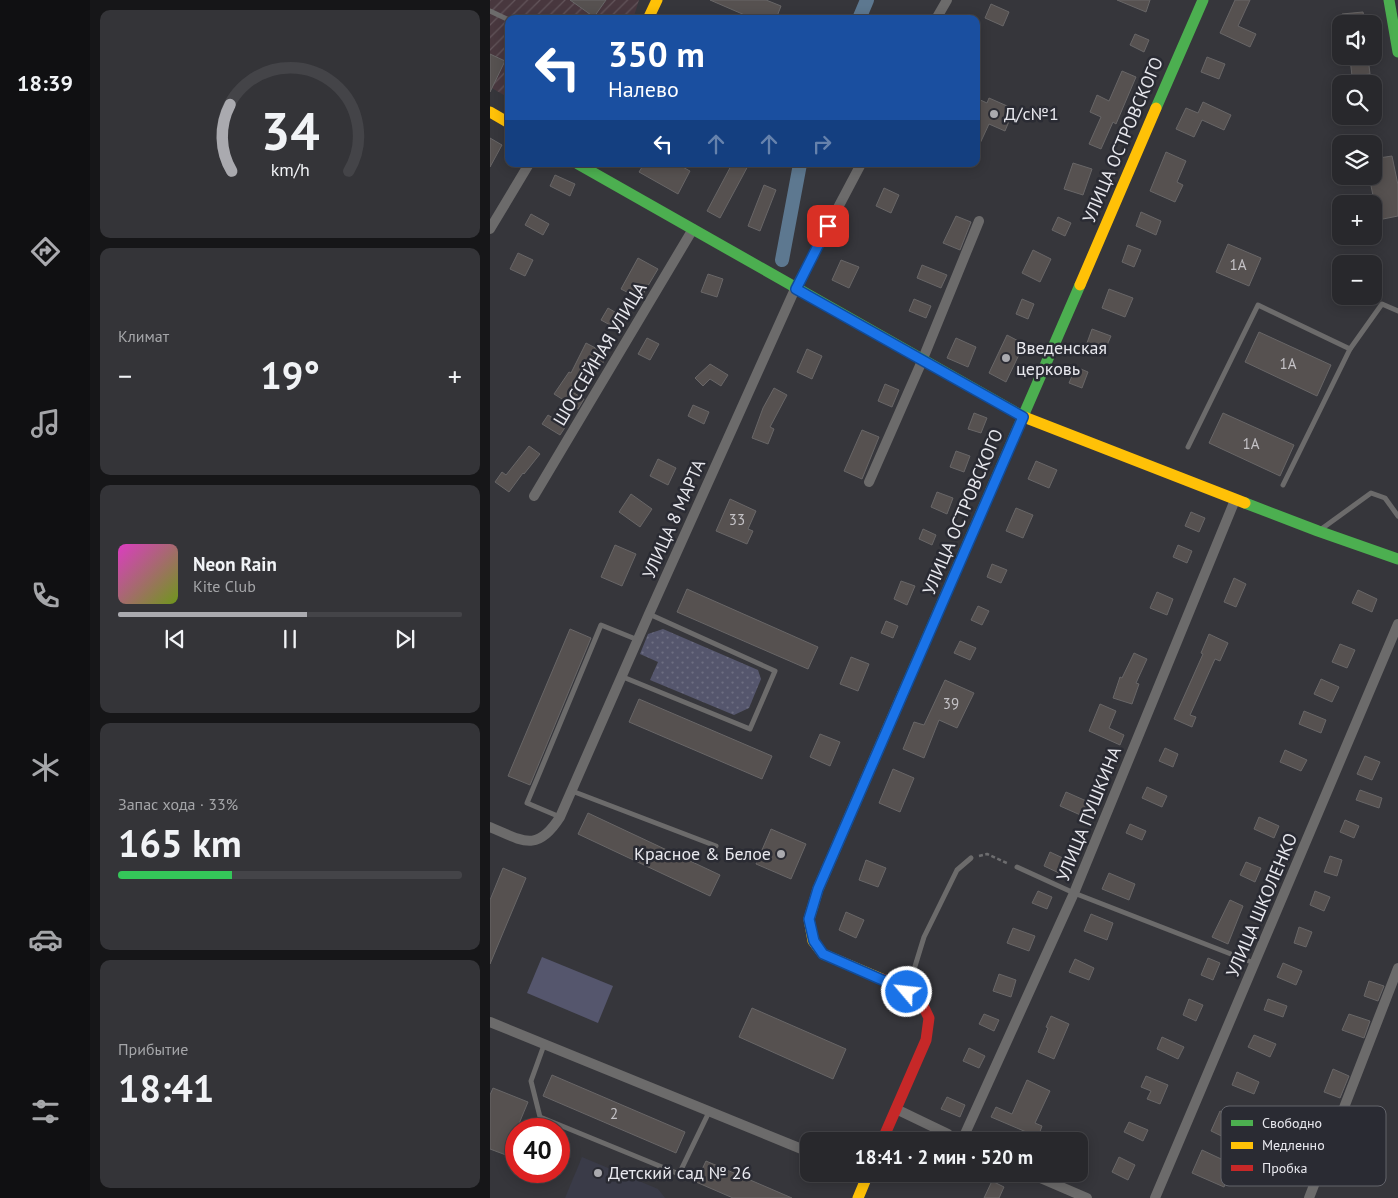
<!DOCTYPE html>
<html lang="ru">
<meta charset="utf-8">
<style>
:root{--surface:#28282c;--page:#343438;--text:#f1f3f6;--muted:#a5a6a9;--line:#444448;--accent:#aaaaaf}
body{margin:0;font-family:"PT Sans",sans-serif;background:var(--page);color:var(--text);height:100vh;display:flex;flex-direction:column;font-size:19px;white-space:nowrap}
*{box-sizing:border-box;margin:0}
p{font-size:16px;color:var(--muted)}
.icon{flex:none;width:28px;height:28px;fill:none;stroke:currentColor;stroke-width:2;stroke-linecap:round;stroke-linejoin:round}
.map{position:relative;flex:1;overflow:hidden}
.details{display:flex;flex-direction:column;gap:10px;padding:10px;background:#161618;width:400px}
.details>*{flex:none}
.banner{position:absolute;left:15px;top:15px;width:475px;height:152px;border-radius:10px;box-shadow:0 2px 12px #0003,0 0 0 1px var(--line);background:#1a4fa0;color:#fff;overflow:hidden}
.buttons{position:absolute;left:842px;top:15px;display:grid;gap:10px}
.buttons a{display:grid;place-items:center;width:50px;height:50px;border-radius:10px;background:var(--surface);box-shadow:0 2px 12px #0003,0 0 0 1px var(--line);font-size:25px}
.speed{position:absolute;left:15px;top:1118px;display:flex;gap:10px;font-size:25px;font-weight:700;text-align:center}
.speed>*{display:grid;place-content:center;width:65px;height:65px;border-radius:50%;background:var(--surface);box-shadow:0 2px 12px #0003,0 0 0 1px var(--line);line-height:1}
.speed .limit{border:8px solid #d22;background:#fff;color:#111}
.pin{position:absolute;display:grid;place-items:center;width:42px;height:42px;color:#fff;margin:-21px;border-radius:10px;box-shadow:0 2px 8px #0006}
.me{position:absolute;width:55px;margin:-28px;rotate:298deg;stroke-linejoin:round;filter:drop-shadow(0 0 4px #0008)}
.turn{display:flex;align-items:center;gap:18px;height:105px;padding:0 20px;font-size:22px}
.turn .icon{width:65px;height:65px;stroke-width:2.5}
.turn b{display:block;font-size:35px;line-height:42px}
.lanes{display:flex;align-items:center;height:48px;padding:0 20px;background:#0003;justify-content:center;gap:25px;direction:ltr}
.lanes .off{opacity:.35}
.big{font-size:38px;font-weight:800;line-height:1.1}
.details .tile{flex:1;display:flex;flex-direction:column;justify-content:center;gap:8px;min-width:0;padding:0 18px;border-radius:10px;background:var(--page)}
.details .dial{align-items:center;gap:0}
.dial svg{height:130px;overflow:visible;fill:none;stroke:var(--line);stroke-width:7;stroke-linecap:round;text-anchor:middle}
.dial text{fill:var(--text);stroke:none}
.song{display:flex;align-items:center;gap:15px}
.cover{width:60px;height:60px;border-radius:8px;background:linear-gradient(135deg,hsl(310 70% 55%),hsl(80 70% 35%))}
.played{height:5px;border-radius:2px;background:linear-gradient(90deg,var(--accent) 55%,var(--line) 55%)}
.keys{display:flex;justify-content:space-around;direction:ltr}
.heat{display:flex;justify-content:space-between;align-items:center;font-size:28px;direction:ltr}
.charge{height:8px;border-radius:4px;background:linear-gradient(90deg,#34c759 33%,var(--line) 0)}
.trip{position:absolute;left:310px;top:1132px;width:288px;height:50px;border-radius:10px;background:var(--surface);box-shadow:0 2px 12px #0003,0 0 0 1px var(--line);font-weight:800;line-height:50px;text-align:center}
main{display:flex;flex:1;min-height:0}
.dock{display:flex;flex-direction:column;width:90px;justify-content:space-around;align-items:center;background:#101012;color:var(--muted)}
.dock .icon{width:35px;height:35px}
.dock .selected{color:var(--accent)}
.dock b{font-size:22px;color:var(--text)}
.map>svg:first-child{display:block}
</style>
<main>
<nav class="dock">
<b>18:39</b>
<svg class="icon selected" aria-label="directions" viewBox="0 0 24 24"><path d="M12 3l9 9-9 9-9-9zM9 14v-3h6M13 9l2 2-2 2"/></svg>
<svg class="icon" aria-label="music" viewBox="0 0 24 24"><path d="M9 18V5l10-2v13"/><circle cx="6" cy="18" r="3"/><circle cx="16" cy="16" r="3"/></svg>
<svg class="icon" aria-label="phone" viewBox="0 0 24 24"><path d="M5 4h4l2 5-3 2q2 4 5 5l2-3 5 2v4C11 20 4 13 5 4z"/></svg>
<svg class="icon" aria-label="climate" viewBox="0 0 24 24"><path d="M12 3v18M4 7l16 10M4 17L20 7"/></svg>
<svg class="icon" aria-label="car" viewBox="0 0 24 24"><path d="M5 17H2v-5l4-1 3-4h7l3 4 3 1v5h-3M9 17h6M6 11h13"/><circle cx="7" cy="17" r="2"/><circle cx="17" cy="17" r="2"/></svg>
<svg class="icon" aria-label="filters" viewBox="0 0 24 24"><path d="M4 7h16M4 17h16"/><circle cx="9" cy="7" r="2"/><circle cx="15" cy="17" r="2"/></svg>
</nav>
<section class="details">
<div class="tile dial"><svg viewBox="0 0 100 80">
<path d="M14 69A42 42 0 1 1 86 69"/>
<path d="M14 69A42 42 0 0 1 13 28" stroke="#aaaaaf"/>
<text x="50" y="56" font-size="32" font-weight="700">34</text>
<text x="50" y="72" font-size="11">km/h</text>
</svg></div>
<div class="tile"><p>Климат</p>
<div class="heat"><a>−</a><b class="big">19°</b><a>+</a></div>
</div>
<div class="tile">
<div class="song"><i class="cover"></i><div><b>Neon Rain</b><p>Kite Club</p></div></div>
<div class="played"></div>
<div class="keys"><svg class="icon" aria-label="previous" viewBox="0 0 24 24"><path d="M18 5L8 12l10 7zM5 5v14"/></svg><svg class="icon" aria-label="pause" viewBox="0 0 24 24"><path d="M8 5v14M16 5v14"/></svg><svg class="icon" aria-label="next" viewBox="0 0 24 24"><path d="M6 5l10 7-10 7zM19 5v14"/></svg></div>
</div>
<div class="tile"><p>Запас хода · 33%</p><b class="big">165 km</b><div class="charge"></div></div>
<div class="tile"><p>Прибытие</p><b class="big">18:41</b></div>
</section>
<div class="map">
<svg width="908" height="1198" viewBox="0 0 908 1198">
<defs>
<pattern id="industrial-furrows" width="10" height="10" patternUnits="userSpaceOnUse" patternTransform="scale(1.25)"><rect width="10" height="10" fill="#48373e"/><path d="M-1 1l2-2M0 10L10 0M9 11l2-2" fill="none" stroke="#62545a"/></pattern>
<pattern id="grass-dots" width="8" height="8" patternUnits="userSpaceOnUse" patternTransform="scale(1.25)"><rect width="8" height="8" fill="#55566d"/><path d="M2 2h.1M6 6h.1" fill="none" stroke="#6d6e82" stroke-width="1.8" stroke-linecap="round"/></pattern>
</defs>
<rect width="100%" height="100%" fill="#36363b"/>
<polygon fill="#3a3b48" points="92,1157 168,1189 175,1198 75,1198"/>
<polygon fill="url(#industrial-furrows)" points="0,0 149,0 143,19 19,19 19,98 0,87"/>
<polygon fill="url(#grass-dots)" points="173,629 268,670 271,679 259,708 244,715 160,680 168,662 150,654 158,634"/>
<polygon fill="#55566d" points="52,957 123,986 108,1023 37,993"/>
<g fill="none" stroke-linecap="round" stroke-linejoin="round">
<g stroke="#5d7890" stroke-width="14">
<polyline points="369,19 377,0"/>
<polyline points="292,260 310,164"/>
</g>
</g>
<g fill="#565150" stroke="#686667">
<polygon points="80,0 116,0 104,17"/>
<polygon points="220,0 276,0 291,6 286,19 264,19"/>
<polygon points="627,0 660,0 656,12"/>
<polygon points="745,0 760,0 748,26 766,34 760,47 730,33"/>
<polygon points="501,4 519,12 513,26 495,18"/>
<polygon points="873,12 875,24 853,24 852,14"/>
<polygon points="645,34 659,40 654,52 640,45"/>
<polygon points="0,54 15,61 0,92"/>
<polygon points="717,57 735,64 729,79 711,72"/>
<polygon points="878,57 880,74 862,76 860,59"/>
<polygon points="632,71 646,77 626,124 623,122 611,149 599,144 611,117 600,112 607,95 619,101"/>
<polygon points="486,98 497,103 499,98 524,109 515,131 499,124 486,152"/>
<polygon points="713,102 741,115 734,130 712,120 704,137 686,129 696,108 708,113"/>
<polygon points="0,138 12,145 0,167"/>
<polygon points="676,152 696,161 687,182 693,185 685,202 660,191"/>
<polygon points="902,156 908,185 908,216 888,220 879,176 884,176 884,168 890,167 889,158"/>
<polygon points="583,163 602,169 593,195 574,189"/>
<polygon points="154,164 187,164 200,171 188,194 149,172"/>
<polygon points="242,164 259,164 230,218 217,211"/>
<polygon points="65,175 85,184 80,196 60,186"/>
<polygon points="274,185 286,190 270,231 258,226"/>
<polygon points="394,188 409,195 401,213 386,206"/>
<polygon points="651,212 671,221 666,235 646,226"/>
<polygon points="41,214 59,224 53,235 35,225"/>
<polygon points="466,216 481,222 470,250 453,243"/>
<polygon points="568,217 581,223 575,236 562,230"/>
<polygon points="738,244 771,258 759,286 726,272"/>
<polygon points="638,245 651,250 644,267 632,262"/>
<polygon points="543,250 561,259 550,282 532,273"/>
<polygon points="28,253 43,260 35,276 20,269"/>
<polygon points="148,258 168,269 150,299 131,289"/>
<polygon points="351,260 369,267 359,288 342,280"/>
<polygon points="432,265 457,275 451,288 427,278"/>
<polygon points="218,274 233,279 227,297 211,292"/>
<polygon points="619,289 643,298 635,317 612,308"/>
<polygon points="424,299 441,306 436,318 419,311"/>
<polygon points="532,299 544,304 538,319 526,314"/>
<polygon points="118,308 137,319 131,331 111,320"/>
<polygon points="602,329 621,336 615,350 597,343"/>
<polygon points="769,332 841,365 827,396 755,362"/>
<polygon points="517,335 534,344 516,382 499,373"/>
<polygon points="157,338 169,344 160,360 148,354"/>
<polygon points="466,338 486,347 478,367 457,358"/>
<polygon points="96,343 117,354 110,369 97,362 79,390 94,399 88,409 64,394 79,372 81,373"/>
<polygon points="317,349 332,356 322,379 307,372"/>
<polygon points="220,364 238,375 231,386 220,379 213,386 205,378"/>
<polygon points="586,367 598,372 592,388 579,383"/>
<polygon points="395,384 409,390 402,407 388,401"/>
<polygon points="284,388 297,395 280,427 284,429 278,444 262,438 273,408"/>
<polygon points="203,405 219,412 214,424 198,416"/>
<polygon points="484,413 497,418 491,433 478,429"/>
<polygon points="733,413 804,445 790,476 719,443"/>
<polygon points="58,415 76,426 70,435 52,424"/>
<polygon points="372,430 389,437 372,479 354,471"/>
<polygon points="39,446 50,454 34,474 33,473 19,492 5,482 12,472 16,475"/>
<polygon points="466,451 480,456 474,472 460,467"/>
<polygon points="168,459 186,468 178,485 160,476"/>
<polygon points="546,461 567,470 559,488 538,479"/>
<polygon points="447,492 463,498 457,514 441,507"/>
<polygon points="141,494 162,509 150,527 129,512"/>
<polygon points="240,499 266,511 258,529 263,531 257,544 226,531"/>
<polygon points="526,508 543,515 533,538 516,531"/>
<polygon points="701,512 715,518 709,532 695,526"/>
<polygon points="433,529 446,535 442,545 429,539"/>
<polygon points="125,545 146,554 132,586 111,577"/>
<polygon points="688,545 702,551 697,563 683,557"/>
<polygon points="502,564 517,570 511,583 497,577"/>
<polygon points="744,578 756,584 746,607 734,602"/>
<polygon points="411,581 425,586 417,605 404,599"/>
<polygon points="197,589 328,647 318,669 187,612"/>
<polygon points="868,590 887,599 882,612 862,603"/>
<polygon points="667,592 683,599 677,615 660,608"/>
<polygon points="488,606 499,611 492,625 481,620"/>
<polygon points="396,621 408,626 403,638 391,633"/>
<polygon points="80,629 101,638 40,785 18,776"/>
<polygon points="719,634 738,643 730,661 725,659 700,715 706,717 702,727 684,719 713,654 711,653"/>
<polygon points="470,641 486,648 480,660 464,653"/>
<polygon points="850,644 865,650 857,668 842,662"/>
<polygon points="644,653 657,659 646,683 649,684 642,704 623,698 630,677 632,678"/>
<polygon points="361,657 379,664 368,691 350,684"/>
<polygon points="831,679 849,687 842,702 824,694"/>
<polygon points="455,680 484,693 467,728 449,720 434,758 413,749 424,722 434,725"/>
<polygon points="149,699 282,756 272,779 139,722"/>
<polygon points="610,704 626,711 619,728 634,735 630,745 599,731"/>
<polygon points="814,711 836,720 831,733 809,724"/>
<polygon points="330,734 350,742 340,766 320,757"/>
<polygon points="675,748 688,754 683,767 669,761"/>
<polygon points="795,750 817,760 811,771 790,762"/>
<polygon points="875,756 890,762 882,780 867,774"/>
<polygon points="403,769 424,778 410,812 389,803"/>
<polygon points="657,787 677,796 672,807 652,798"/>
<polygon points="870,790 892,798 889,808 866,800"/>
<polygon points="576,792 601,803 595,817 570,806"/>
<polygon points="98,813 230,875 220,896 88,834"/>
<polygon points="769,817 789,826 784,838 764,829"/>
<polygon points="855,820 869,826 864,838 850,832"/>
<polygon points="640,824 656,831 652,840 636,833"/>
<polygon points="281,829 316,844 301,879 266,864"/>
<polygon points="560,852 575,859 569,873 554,866"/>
<polygon points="840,856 852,860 847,876 834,872"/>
<polygon points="376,860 396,868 388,887 369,880"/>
<polygon points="756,862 771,868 765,882 750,875"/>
<polygon points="13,868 36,878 0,964 0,900"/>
<polygon points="619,873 645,884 639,900 612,889"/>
<polygon points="548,891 562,897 557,909 542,903"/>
<polygon points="825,891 840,897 834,911 820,905"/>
<polygon points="740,900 753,906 738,944 722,937"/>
<polygon points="356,912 374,920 366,938 349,930"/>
<polygon points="601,914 623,923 617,940 594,931"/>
<polygon points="809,927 822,932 816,947 804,943"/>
<polygon points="523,928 545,936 539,951 517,943"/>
<polygon points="718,958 730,963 723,980 711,975"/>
<polygon points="585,959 604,968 599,980 579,972"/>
<polygon points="793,963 812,971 806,985 787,977"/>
<polygon points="509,974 526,980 521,997 503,991"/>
<polygon points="879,981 894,986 888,1001 874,996"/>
<polygon points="699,999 713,1005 706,1021 693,1015"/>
<polygon points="778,999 797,1006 793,1017 774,1010"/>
<polygon points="262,1008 356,1049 343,1079 249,1037"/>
<polygon points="494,1014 509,1020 504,1031 489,1024"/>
<polygon points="859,1014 880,1021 874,1038 852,1030"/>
<polygon points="561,1016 579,1024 564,1059 548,1052 558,1028 556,1027"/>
<polygon points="764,1035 786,1044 780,1057 758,1047"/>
<polygon points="672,1037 694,1047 688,1059 667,1049"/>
<polygon points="479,1048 495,1056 489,1068 473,1061"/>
<polygon points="843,1069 859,1076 850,1098 834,1092"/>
<polygon points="747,1072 769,1082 764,1094 742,1085"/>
<polygon points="62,1075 195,1132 186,1153 53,1096"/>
<polygon points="656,1076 678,1085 670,1104 657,1099 661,1091 651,1087"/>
<polygon points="537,1080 560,1091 545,1123 552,1126 548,1137 501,1117 506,1107 522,1114"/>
<polygon points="3,1088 38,1102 16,1155 0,1149 0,1095"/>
<polygon points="457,1097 475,1105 470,1117 451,1109"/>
<polygon points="730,1111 753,1122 744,1142 721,1131"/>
<polygon points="639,1122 658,1130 653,1141 634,1132"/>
<polygon points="712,1150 744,1165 734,1187 702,1173"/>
<polygon points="629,1157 645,1165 638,1180 622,1172"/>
<polygon points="216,1161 302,1198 243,1198 206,1182"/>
<polygon points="502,1181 514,1187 509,1198 494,1198"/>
</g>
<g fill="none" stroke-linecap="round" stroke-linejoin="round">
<polyline stroke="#6d6d6f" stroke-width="2.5" stroke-dasharray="4 2.5" stroke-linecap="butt" points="489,856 497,854 519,864"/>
<g stroke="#6c6b6b" stroke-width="5">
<polyline points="0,11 19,20"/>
<polyline points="698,447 768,305 860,349"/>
<polyline points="793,485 860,349 892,304 908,311"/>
<polyline points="830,530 881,493 895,498 908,516"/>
<polyline points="133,677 260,729 285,671 159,614"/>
<polyline points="82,791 226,846"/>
<polyline points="70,817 37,803 111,625 148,640"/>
<polyline points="527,867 584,893 764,963"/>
<polyline points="418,989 434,937 467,870 481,858"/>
<polyline points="54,1045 41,1081 50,1117 189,1174 219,1112"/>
</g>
<g stroke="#6c6b6b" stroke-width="10">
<polyline points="446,19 457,0"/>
<polyline points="0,229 39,164"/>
<polyline points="379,482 432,361 489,221"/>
<polyline points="44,496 203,229"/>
<path d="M0 827C33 841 47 853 70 817L159 614 305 289 371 164"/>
<polyline points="0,1022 319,1152"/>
<polyline points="406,1109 458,1134"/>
<polyline points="474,1136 584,893 745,500"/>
<polyline points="541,1174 597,1198"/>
<polyline points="665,1198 908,624"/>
<polyline points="819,1198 908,968"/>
</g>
<g stroke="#4caf50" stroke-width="11">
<polyline points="899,0 908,52"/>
<polyline points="666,108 713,0"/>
<polyline points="88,164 534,417"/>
<polyline points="755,503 828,531 908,559"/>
<polyline points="413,693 590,285"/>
</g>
<g stroke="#ffc107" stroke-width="11">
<polyline points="158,19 167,0"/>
<polyline points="0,112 19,123"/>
<polyline points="590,285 666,108"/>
<polyline points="534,417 755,503"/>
<polyline points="392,979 333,954 323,941 319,919 328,889 413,693"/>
<polyline points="368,1198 378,1174"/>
</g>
<polyline stroke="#c62828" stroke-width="11" points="392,979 406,985 431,1001 439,1018 436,1040 392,1141"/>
</g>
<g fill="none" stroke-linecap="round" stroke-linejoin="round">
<g stroke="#114b97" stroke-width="12">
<polyline id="route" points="338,226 306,289 533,417 328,889 319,919 324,941 333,954 406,986 417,992"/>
</g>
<use href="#route" stroke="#1a73e8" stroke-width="9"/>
</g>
<g fill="#aaaaaf" stroke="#2a2b33" stroke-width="2">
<circle cx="504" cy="114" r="5"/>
<circle cx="516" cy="358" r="5"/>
<circle cx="291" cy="854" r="5"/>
<circle cx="108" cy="1173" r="5"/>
</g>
<g text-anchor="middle" stroke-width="5" stroke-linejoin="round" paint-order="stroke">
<g font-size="15" fill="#c4c2c6">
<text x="748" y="270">1А</text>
<text x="798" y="369">1А</text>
<text x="761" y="449">1А</text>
<text x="247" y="525">33</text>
<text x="461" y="709">39</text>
<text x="124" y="1119">2</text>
</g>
<g font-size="18" fill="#e8e8ee" stroke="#2a2b33" text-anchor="start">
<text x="514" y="120">Д/с№1</text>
<text x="526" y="354">Введенская<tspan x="526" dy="21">церковь</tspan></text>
<text x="281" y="860" text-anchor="end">Красное &amp; Белое</text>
<text x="118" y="1179">Детский сад № 26</text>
</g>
<g font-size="18" fill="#e8e8ee" stroke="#2a2b33">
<text transform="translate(633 140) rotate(-67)" y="6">УЛИЦА ОСТРОВСКОГО</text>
<text transform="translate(110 354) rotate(-59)" y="6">ШОССЕЙНАЯ УЛИЦА</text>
<text transform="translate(473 512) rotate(-67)" y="6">УЛИЦА ОСТРОВСКОГО</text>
<text transform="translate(184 519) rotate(-66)" y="6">УЛИЦА 8 МАРТА</text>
<text transform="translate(599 814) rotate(-68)" y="6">УЛИЦА ПУШКИНА</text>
<text transform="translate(772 905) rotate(-67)" y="6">УЛИЦА ШКОЛЕНКО</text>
</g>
</g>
<rect x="731" y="1106" width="165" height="80" rx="8" fill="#2a2b33" stroke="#63646b" stroke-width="1"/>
<rect x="741" y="1120" width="22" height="6" fill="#4caf50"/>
<rect x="741" y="1142" width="22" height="7" fill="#ffc107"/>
<rect x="741" y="1165" width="22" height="6" fill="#c62828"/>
<g font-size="14" fill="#e8e8ee">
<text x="772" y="1128">Свободно</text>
<text x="772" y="1150">Медленно</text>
<text x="772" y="1173">Пробка</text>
</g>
</svg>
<div class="buttons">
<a><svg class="icon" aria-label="sound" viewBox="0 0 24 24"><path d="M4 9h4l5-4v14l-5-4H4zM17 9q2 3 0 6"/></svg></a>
<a><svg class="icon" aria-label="search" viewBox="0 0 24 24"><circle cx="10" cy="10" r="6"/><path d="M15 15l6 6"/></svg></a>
<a><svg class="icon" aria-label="layers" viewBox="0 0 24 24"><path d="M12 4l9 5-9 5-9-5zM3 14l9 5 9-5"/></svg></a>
<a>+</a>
<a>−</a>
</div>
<div class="speed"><div class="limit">40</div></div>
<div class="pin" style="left:338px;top:226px;background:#d93025"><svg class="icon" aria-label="arrive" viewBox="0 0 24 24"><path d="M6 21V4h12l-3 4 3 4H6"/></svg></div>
<svg class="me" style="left:417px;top:992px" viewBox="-20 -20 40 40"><circle r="17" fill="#1a73e8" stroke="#fff" stroke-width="3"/><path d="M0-11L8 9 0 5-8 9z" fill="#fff"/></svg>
<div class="trip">18:41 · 2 мин · 520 m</div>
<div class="banner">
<div class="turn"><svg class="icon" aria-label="left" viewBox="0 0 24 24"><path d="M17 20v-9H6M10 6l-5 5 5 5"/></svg><div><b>350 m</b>Налево</div></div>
<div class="lanes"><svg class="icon" aria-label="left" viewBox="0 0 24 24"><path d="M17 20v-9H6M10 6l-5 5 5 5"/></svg><svg class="icon off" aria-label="ahead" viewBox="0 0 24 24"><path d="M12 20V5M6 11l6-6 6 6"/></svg><svg class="icon off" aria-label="ahead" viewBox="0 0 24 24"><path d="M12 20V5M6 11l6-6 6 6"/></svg><svg class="icon off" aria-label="right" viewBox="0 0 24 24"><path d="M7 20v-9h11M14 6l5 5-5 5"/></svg></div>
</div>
</div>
</main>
